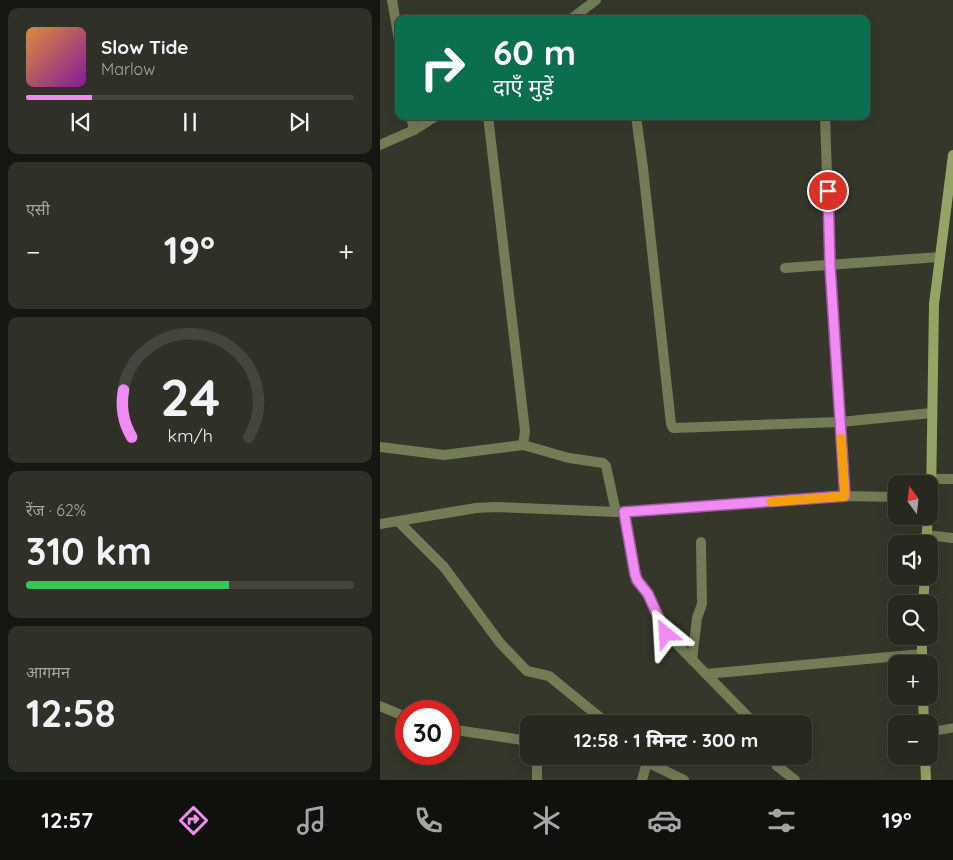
<!DOCTYPE html>
<html lang="hi">
<meta charset="utf-8">
<style>
:root{--surface:#272920;--page:#2f3129;--text:#f1f3f6;--muted:#a4a6a5;--line:#43453e;--accent:#f18af4}
body{margin:0;font-family:Quicksand,"Noto Sans Devanagari",sans-serif;background:var(--page);color:var(--text);height:100vh;display:flex;flex-direction:column;font-size:19px;white-space:nowrap}
*{box-sizing:border-box;margin:0}
p{font-size:16px;color:var(--muted)}
.icon{flex:none;width:28px;height:28px;fill:none;stroke:currentColor;stroke-width:2;stroke-linecap:round;stroke-linejoin:round}
.map{position:relative;flex:1;overflow:hidden}
.sheet{display:flex;flex-direction:column;gap:8px;padding:8px;background:#151712;width:380px}
.sheet>*{flex:none}
.guide{position:absolute;left:15px;top:15px;width:475px;height:105px;border-radius:10px;box-shadow:0 5px 20px #0002,0 0 0 1px var(--line);background:#0b6e4f;color:#fff;overflow:hidden}
.needle{width:32px;rotate:345deg}
.fabs{position:absolute;left:508px;top:475px;display:grid;gap:10px}
.fabs a{display:grid;place-items:center;width:50px;height:50px;border-radius:10px;background:var(--surface);box-shadow:0 5px 20px #0002,0 0 0 1px var(--line);font-size:25px}
.speed{position:absolute;left:15px;top:700px;display:flex;gap:10px;font-size:25px;font-weight:700;text-align:center}
.speed>*{display:grid;place-content:center;width:65px;height:65px;border-radius:50%;background:var(--surface);box-shadow:0 5px 20px #0002,0 0 0 1px var(--line);line-height:1}
.speed .limit{border:8px solid #d22;background:#fff;color:#111}
.pin{position:absolute;display:grid;place-items:center;width:42px;height:42px;color:#fff;margin:-21px;border:2px solid #fff;border-radius:50%;box-shadow:0 1px 5px #0007}
.me{position:absolute;width:55px;margin:-28px;rotate:333deg;stroke-linejoin:round;filter:drop-shadow(0 0 4px #0008)}
.turn{display:flex;align-items:center;gap:18px;height:105px;padding:0 15px;font-size:22px}
.turn .icon{width:65px;height:65px;stroke-width:2.5}
.turn b{display:block;font-size:35px;line-height:42px}
.big{font-size:38px;font-weight:800;line-height:1.1}
.sheet .tile{flex:1;display:flex;flex-direction:column;justify-content:center;gap:8px;min-width:0;padding:0 18px;border-radius:10px;background:var(--page)}
.sheet .dial{align-items:center;gap:0}
.dial svg{height:130px;overflow:visible;fill:none;stroke:var(--line);stroke-width:7;stroke-linecap:round;text-anchor:middle}
.dial text{fill:var(--text);stroke:none}
.song{display:flex;align-items:center;gap:15px}
.cover{width:60px;height:60px;border-radius:8px;background:linear-gradient(135deg,hsl(30 70% 55%),hsl(290 70% 35%))}
.played{height:5px;border-radius:2px;background:linear-gradient(90deg,var(--accent) 20%,var(--line) 20%)}
.keys{display:flex;justify-content:space-around;direction:ltr}
.heat{display:flex;justify-content:space-between;align-items:center;font-size:28px;direction:ltr}
.charge{height:8px;border-radius:4px;background:linear-gradient(90deg,#34c759 62%,var(--line) 0)}
.trip{position:absolute;left:140px;top:715px;width:292px;height:50px;border-radius:10px;background:var(--surface);box-shadow:0 5px 20px #0002,0 0 0 1px var(--line);font-weight:800;line-height:50px;text-align:center}
.tabs{display:flex;height:80px;justify-content:space-around;align-items:center;background:#10100d;color:var(--muted)}
.tabs .icon{width:35px;height:35px}
.tabs .selected{color:var(--accent)}
.tabs b{font-size:22px;color:var(--text)}
main{display:flex;flex:1;min-height:0}
.map>svg:first-child{display:block}
</style>
<main>
<section class="sheet">
<div class="tile">
<div class="song"><i class="cover"></i><div><b>Slow Tide</b><p>Marlow</p></div></div>
<div class="played"></div>
<div class="keys"><svg class="icon" aria-label="previous" viewBox="0 0 24 24"><path d="M18 5L8 12l10 7zM5 5v14"/></svg><svg class="icon" aria-label="pause" viewBox="0 0 24 24"><path d="M8 5v14M16 5v14"/></svg><svg class="icon" aria-label="next" viewBox="0 0 24 24"><path d="M6 5l10 7-10 7zM19 5v14"/></svg></div>
</div>
<div class="tile"><p>एसी</p>
<div class="heat"><a>−</a><b class="big">19°</b><a>+</a></div>
</div>
<div class="tile dial"><svg viewBox="0 0 100 80">
<path d="M14 69A42 42 0 1 1 86 69"/>
<path d="M14 69A42 42 0 0 1 9 40" stroke="#f18af4"/>
<text x="50" y="56" font-size="32" font-weight="700">24</text>
<text x="50" y="72" font-size="11">km/h</text>
</svg></div>
<div class="tile"><p>रेंज · 62%</p><b class="big">310 km</b><div class="charge"></div></div>
<div class="tile"><p>आगमन</p><b class="big">12:58</b></div>
</section>
<div class="map">
<svg width="573" height="780" viewBox="0 0 573 780">
<rect width="100%" height="100%" fill="#34372a"/>
<g fill="none" stroke-linecap="round" stroke-linejoin="round">
<polyline stroke="#737c55" stroke-width="9" points="549,732 573,728"/>
<g stroke="#737c55" stroke-width="10">
<polyline points="12,0 19,40"/>
<polyline points="191,19 216,0"/>
<polyline points="31,116 34,130 56,116"/>
<polyline points="256,116 263,168 291,424 293,428 460,422 552,413"/>
<polyline points="445,116 450,265 465,496"/>
<polyline points="0,145 34,130"/>
<polyline points="405,268 560,257"/>
<polyline points="143,445 189,458 223,463 226,466 236,512"/>
<polyline points="0,447 64,455 143,445 145,431 108,116"/>
<polyline points="551,479 573,479"/>
<polyline points="244,512 257,580 268,594 287,634 375,724"/>
<polyline points="19,522 64,567 120,643 147,671 169,676 228,724"/>
<polyline points="0,524 96,508 116,507 236,512 267,511 465,496 516,497"/>
<polyline points="546,535 573,538"/>
<polyline points="312,660 317,618 322,604 321,542"/>
<polyline points="326,674 541,654"/>
<polyline points="0,706 26,717"/>
<polyline points="69,729 149,741"/>
<polyline points="234,756 267,762 304,780"/>
<polyline points="392,756 397,766 415,780"/>
<polyline points="157,780 157,756"/>
<polyline points="262,780 267,762"/>
</g>
<g stroke="#95a364" stroke-width="10">
<polyline points="549,513 551,498 554,304 573,155"/>
<polyline points="546,544 548,516"/>
<polyline points="543,604 545,576"/>
<polyline points="542,664 542,636"/>
<polyline points="543,696 544,724"/>
<polyline points="545,756 546,780"/>
</g>
</g>
<g fill="none" stroke-linecap="round" stroke-linejoin="round">
<g stroke="#9d5a9f" stroke-width="12">
<polyline id="route" points="286,634 268,594 257,580 255,574 244,512 465,496 450,265 448,191"/>
</g>
<use href="#route" stroke="#f18af4" stroke-width="9"/>
<polyline stroke="#f59e0b" stroke-width="9" points="391,502 465,496 461,438"/>
</g>
</svg>
<div class="fabs">
<a><svg class="needle" viewBox="-14 -14 28 28"><path d="M0-13l5 13h-10z" fill="#e53935"/><path d="M0 13l5-13h-10z" fill="#a4a6a5"/></svg></a>
<a><svg class="icon" aria-label="sound" viewBox="0 0 24 24"><path d="M4 9h4l5-4v14l-5-4H4zM17 9q2 3 0 6"/></svg></a>
<a><svg class="icon" aria-label="search" viewBox="0 0 24 24"><circle cx="10" cy="10" r="6"/><path d="M15 15l6 6"/></svg></a>
<a>+</a>
<a>−</a>
</div>
<div class="speed"><div class="limit">30</div></div>
<div class="pin" style="left:448px;top:191px;background:#d93025"><svg class="icon" aria-label="arrive" viewBox="0 0 24 24"><path d="M6 21V4h12l-3 4 3 4H6"/></svg></div>
<svg class="me" style="left:286px;top:634px" viewBox="-20 -20 40 40"><path d="M0-17L14 15 0 8-14 15z" fill="#f18af4" stroke="#fff" stroke-width="4"/></svg>
<div class="trip">12:58 · 1 मिनट · 300 m</div>
<div class="guide">
<div class="turn"><svg class="icon" aria-label="right" viewBox="0 0 24 24"><path d="M7 20v-9h11M14 6l5 5-5 5"/></svg><div><b>60 m</b>दाएँ मुड़ें</div></div>
</div>
</div>
</main>
<nav class="tabs">
<b>12:57</b>
<svg class="icon selected" aria-label="directions" viewBox="0 0 24 24"><path d="M12 3l9 9-9 9-9-9zM9 14v-3h6M13 9l2 2-2 2"/></svg>
<svg class="icon" aria-label="music" viewBox="0 0 24 24"><path d="M9 18V5l10-2v13"/><circle cx="6" cy="18" r="3"/><circle cx="16" cy="16" r="3"/></svg>
<svg class="icon" aria-label="phone" viewBox="0 0 24 24"><path d="M5 4h4l2 5-3 2q2 4 5 5l2-3 5 2v4C11 20 4 13 5 4z"/></svg>
<svg class="icon" aria-label="climate" viewBox="0 0 24 24"><path d="M12 3v18M4 7l16 10M4 17L20 7"/></svg>
<svg class="icon" aria-label="car" viewBox="0 0 24 24"><path d="M5 17H2v-5l4-1 3-4h7l3 4 3 1v5h-3M9 17h6M6 11h13"/><circle cx="7" cy="17" r="2"/><circle cx="17" cy="17" r="2"/></svg>
<svg class="icon" aria-label="filters" viewBox="0 0 24 24"><path d="M4 7h16M4 17h16"/><circle cx="9" cy="7" r="2"/><circle cx="15" cy="17" r="2"/></svg>
<b>19°</b>
</nav>
